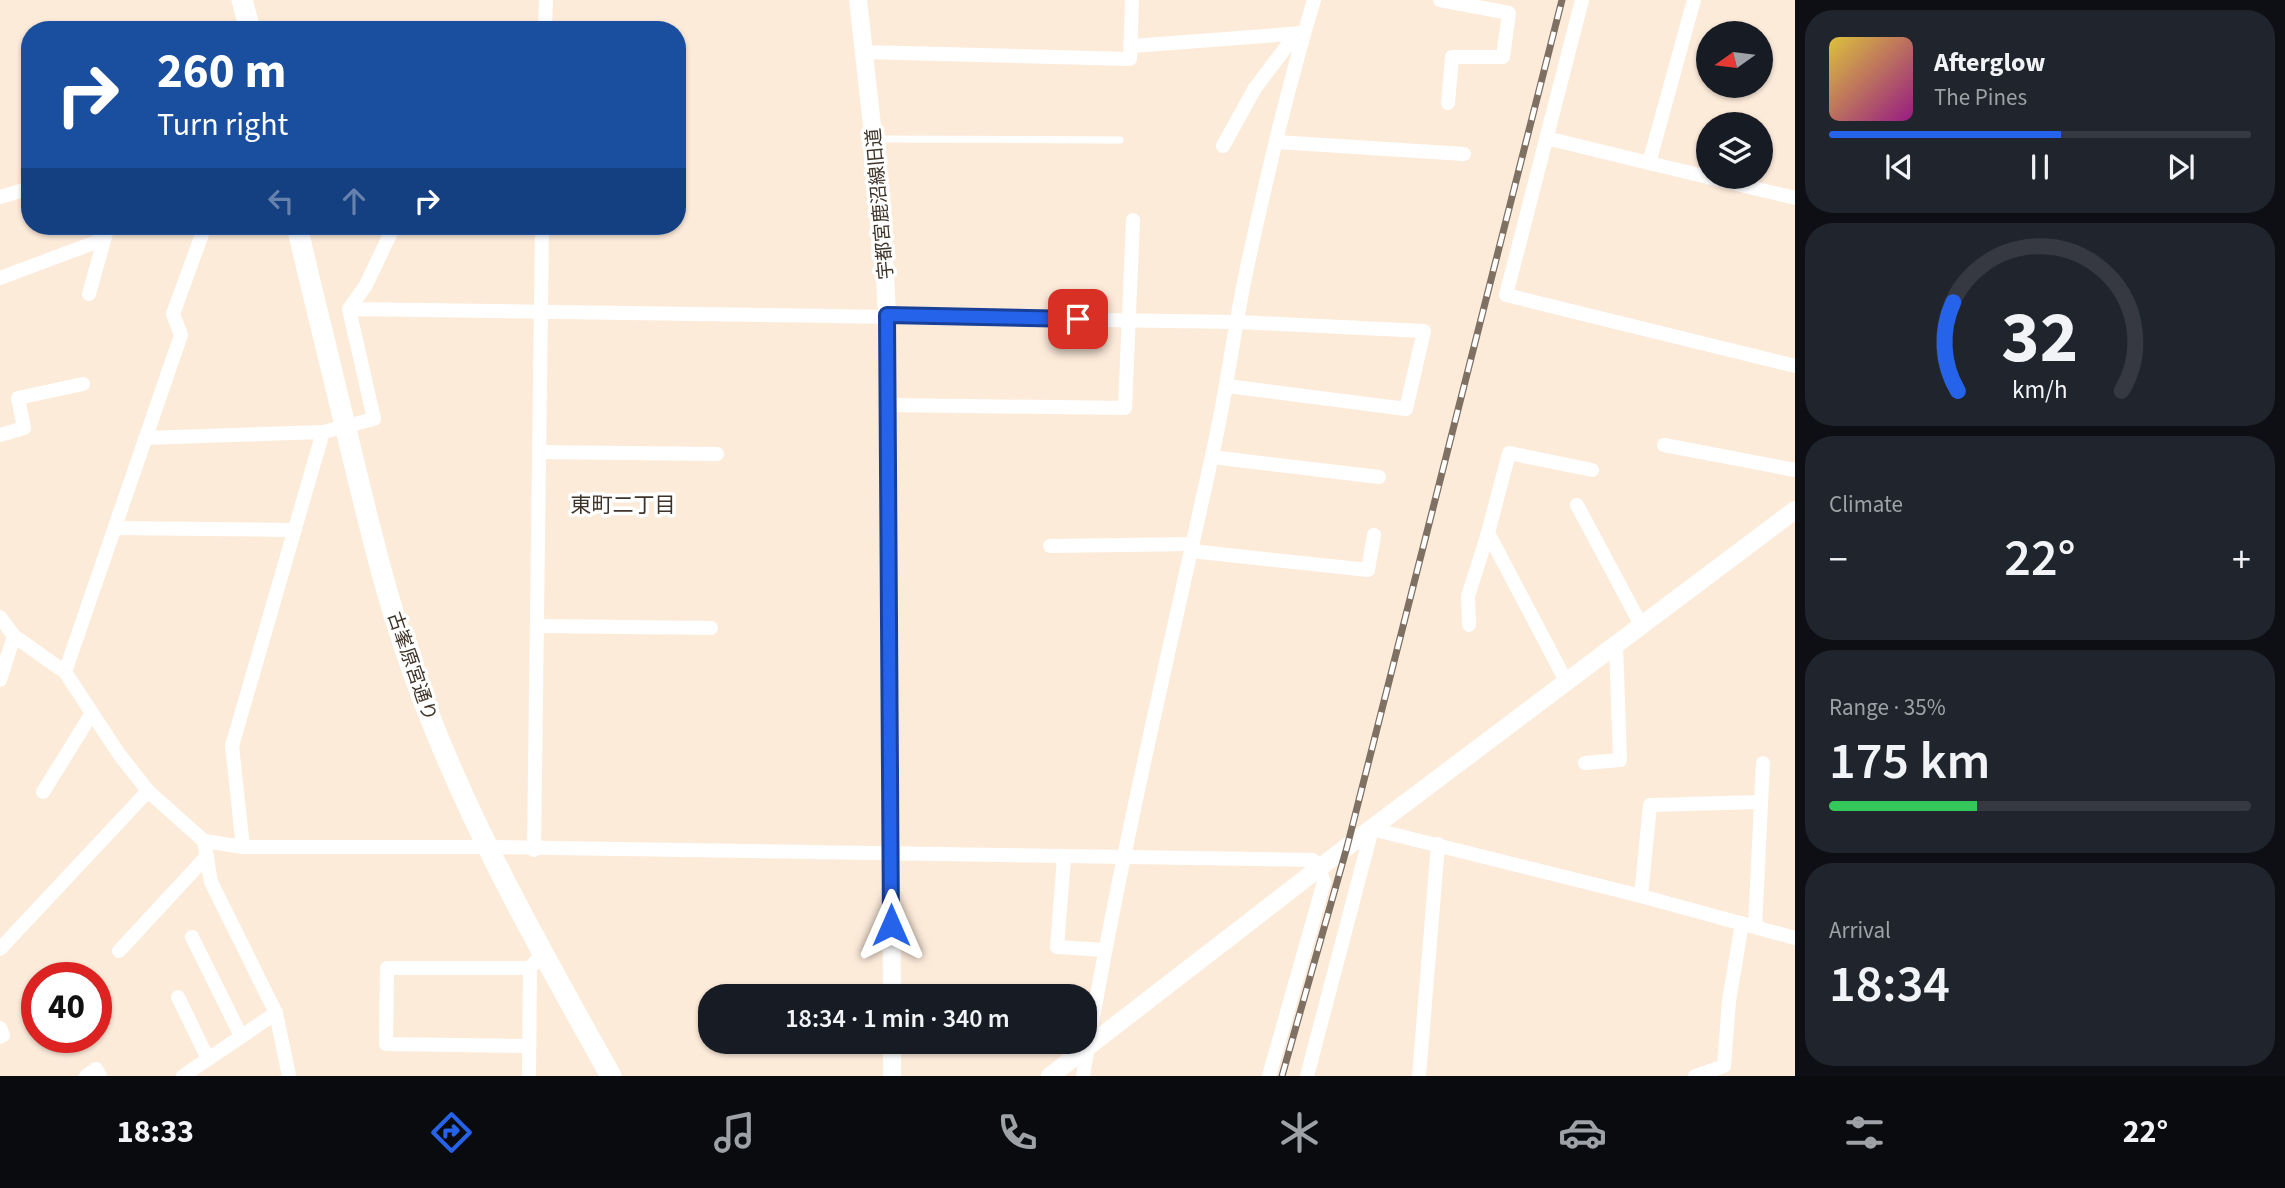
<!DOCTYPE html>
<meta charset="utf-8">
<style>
:root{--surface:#171b24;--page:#20242c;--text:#f1f3f6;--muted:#9ea1a6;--line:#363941;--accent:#2563eb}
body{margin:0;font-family:"Source Sans 3","Noto Sans JP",sans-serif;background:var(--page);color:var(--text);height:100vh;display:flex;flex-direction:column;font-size:26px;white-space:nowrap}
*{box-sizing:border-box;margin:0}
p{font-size:23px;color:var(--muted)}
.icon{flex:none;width:38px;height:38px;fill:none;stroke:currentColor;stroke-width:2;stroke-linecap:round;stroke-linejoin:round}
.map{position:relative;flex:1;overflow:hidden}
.side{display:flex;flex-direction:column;gap:10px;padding:10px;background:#0d0f14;width:490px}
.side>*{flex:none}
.guide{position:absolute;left:21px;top:21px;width:665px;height:214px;border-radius:28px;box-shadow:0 2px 5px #0004;background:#1a4fa0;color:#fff;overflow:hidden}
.needle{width:46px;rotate:256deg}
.tools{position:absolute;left:1696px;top:21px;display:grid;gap:14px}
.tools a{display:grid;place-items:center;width:77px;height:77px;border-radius:50%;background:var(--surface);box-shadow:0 2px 5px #0004;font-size:35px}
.speed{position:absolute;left:21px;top:962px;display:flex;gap:14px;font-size:35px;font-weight:700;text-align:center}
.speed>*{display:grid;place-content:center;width:91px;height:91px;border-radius:50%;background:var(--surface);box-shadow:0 2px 5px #0004;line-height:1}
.speed .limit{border:10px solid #d22;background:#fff;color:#111}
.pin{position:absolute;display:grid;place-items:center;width:60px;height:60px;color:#fff;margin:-30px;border-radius:14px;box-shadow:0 4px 10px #0006}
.me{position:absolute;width:77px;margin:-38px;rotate:0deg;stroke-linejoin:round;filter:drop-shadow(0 0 5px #0008)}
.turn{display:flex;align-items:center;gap:24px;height:147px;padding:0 21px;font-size:32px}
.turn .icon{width:91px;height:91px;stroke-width:2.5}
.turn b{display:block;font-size:49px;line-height:60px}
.lanes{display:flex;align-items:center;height:66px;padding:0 21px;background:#0003;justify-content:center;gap:35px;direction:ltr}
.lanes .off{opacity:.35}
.big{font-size:52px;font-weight:600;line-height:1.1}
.side .widget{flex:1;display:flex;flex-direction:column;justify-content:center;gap:10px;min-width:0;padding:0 24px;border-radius:28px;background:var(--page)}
.side .dial{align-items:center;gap:0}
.dial svg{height:182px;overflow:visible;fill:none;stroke:var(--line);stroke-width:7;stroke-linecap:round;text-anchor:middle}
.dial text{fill:var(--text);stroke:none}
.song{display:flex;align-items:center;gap:21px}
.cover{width:84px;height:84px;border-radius:10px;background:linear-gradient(135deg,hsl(50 70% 55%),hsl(310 70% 35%))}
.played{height:7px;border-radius:4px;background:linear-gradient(90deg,var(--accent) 55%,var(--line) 55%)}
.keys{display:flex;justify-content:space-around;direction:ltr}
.heat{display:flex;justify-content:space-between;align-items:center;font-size:38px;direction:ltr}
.charge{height:10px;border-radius:5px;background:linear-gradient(90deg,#34c759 35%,var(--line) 0)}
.trip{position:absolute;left:698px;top:984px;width:399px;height:70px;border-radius:28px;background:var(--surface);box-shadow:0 2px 5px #0004;font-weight:600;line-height:70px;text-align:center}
.menu{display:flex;height:112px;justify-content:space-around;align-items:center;background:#090b0e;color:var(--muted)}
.menu .icon{width:49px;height:49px}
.menu .selected{color:var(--accent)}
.menu b{font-size:32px;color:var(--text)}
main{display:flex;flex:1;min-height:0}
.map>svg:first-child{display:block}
</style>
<main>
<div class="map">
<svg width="1795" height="1076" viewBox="0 0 1795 1076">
<rect width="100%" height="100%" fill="#fdebda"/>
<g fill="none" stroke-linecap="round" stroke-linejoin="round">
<polyline stroke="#fff" stroke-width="7" points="874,139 1120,140"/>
<g stroke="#fff" stroke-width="14">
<polyline points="1440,0 1509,13 1503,57 1452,57 1448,103"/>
<polyline points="1582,0 1506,295 1795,366"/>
<polyline points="545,30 546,0"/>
<polyline points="1132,46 1304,33"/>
<polyline points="865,52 1130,59 1132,0"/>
<polyline points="1546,138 1649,163 1694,0"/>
<polyline points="1277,142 1464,154"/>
<polyline points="1223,146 1255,88 1296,34"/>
<polyline points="1649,163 1795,198"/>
<polyline points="0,197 30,188"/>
<polyline points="0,278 104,239"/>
<polyline points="89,294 108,226"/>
<polyline points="349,309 1238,322 1424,331 1406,409 1227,386"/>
<polyline points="889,405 1125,408 1133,220"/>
<polyline points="0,435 24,428 18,398 83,384"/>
<polyline points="145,438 323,432"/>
<polyline points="1664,445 1795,470"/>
<polyline points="539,452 717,454"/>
<polyline points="1212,457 1379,477"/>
<polyline points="1577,505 1641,625"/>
<polyline points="115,528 294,530"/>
<polyline points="1050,546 1193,544"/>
<polyline points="1191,551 1368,570 1374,535"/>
<polyline points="0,617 14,636 65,672 119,754 148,791 204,841 243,847 488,847 1313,860 1319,868 1324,882 1269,1076"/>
<polyline points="1469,625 1468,596 1488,533"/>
<polyline points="537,626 711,628"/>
<polyline points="65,672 181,335 173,314 205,226"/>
<polyline points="0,680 14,636"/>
<polyline points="1566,681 1488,533 1509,453 1592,470"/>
<polyline points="1585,763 1620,760 1616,644"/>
<polyline points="43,792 92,713"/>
<polyline points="204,841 211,882 276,1013 289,1076"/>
<polyline points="243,847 232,746 323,432 374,419 349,309 366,285 394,226"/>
<polyline points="534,850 542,226"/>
<polyline points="1064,857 1057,947 1104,950"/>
<polyline points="1641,896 1650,805 1761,802"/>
<polyline points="1755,926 1763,763"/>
<polyline points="192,937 241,1036"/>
<polyline points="0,949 148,791"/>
<polyline points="119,951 207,856"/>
<polyline points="178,997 208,1059"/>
<polyline points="0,1028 3,1035 0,1037"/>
<polyline points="528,1046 386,1044 387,968 530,968"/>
<polyline points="86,1076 96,1069 100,1076"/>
<polyline points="183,1076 276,1013"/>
<polyline points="529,1076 530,968 536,961"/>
<path d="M1083 1076C1118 863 1169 653 1215 442 1228 383 1235 322 1248 263 1267 175 1288 86 1314 0"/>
<polyline points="1307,1076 1372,829 1641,896 1795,938"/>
<polyline points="1419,1076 1438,844"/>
<polyline points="1695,1076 1724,1066 1729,1001 1742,923"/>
</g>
<g stroke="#fff" stroke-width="18">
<polyline points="858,0 882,215 887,315 892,996"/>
<polyline points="892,1041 892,1076"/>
<polyline points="1050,1076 1319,868 1795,510"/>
</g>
<g stroke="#fff" stroke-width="21">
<polyline points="242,0 250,30"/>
<path d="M297 226C317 312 338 398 359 483 373 540 387 597 406 652 456 801 534 939 611 1076"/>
</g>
<g stroke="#7e7164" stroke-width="7">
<polyline id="rail" points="1282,1076 1347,847 1562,0"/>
</g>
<use href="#rail" stroke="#fff" stroke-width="4.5" stroke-dasharray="13" stroke-linecap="butt"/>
</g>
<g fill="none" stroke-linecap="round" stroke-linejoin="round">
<g stroke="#184099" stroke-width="18">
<polyline id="route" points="891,925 887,315 1078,319"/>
</g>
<use href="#route" stroke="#2563eb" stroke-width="12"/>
</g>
<g text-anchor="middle" stroke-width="7" stroke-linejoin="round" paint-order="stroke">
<g font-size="19" fill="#3e3328" stroke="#fff">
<text transform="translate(879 204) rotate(-95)" y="7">宇都宮鹿沼線旧道</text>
<text transform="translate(413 666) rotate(71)" y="7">古峯原宮通り</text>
</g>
<g font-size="21" fill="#3e3328" stroke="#fff">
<text x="623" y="512">東町二丁目</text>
</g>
</g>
</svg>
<div class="tools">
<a><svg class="needle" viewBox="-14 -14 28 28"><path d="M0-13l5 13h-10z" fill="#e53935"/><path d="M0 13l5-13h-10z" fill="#9ea1a6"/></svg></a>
<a><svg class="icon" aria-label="layers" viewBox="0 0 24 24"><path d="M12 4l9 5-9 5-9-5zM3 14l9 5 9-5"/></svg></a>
</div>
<div class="speed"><div class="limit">40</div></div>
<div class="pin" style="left:1078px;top:319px;background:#d93025"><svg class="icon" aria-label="arrive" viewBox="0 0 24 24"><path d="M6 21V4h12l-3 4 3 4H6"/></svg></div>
<svg class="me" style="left:891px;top:925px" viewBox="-20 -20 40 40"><path d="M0-17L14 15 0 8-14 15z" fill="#2563eb" stroke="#fff" stroke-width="4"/></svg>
<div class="trip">18:34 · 1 min · 340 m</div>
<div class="guide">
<div class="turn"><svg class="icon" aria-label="right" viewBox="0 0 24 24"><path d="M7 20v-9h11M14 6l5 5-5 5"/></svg><div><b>260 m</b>Turn right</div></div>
<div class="lanes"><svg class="icon off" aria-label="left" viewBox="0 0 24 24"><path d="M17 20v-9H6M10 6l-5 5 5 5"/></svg><svg class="icon off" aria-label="ahead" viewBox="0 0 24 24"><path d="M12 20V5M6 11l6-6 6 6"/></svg><svg class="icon" aria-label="right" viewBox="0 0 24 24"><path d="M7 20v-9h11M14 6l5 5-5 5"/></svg></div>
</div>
</div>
<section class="side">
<div class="widget">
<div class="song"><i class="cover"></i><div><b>Afterglow</b><p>The Pines</p></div></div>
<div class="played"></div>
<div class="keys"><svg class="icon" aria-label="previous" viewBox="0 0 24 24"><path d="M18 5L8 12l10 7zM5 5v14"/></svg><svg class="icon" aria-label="pause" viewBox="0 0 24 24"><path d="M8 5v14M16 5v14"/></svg><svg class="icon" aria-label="next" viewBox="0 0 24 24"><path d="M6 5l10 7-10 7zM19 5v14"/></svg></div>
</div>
<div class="widget dial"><svg viewBox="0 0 100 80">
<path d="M14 69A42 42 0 1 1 86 69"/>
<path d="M14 69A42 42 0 0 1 12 30" stroke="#2563eb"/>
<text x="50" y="56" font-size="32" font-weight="700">32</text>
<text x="50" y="72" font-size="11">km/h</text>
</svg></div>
<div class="widget"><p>Climate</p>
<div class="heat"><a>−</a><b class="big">22°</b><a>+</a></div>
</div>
<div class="widget"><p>Range · 35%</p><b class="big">175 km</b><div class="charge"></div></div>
<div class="widget"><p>Arrival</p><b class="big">18:34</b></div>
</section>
</main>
<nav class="menu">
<b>18:33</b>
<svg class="icon selected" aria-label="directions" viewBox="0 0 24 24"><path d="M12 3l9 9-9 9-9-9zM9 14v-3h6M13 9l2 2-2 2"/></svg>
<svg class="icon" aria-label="music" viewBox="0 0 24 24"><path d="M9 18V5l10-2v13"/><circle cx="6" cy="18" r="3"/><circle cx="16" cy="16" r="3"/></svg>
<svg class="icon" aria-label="phone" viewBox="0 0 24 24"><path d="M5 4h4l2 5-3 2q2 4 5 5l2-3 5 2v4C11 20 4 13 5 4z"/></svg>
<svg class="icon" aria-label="climate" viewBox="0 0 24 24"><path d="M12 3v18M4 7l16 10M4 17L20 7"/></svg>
<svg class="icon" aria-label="car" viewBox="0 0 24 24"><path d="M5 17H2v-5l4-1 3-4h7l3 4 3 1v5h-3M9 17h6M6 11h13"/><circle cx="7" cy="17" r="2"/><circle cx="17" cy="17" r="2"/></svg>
<svg class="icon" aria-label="filters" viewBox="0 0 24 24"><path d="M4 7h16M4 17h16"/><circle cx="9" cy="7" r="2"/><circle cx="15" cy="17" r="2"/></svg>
<b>22°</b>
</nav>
